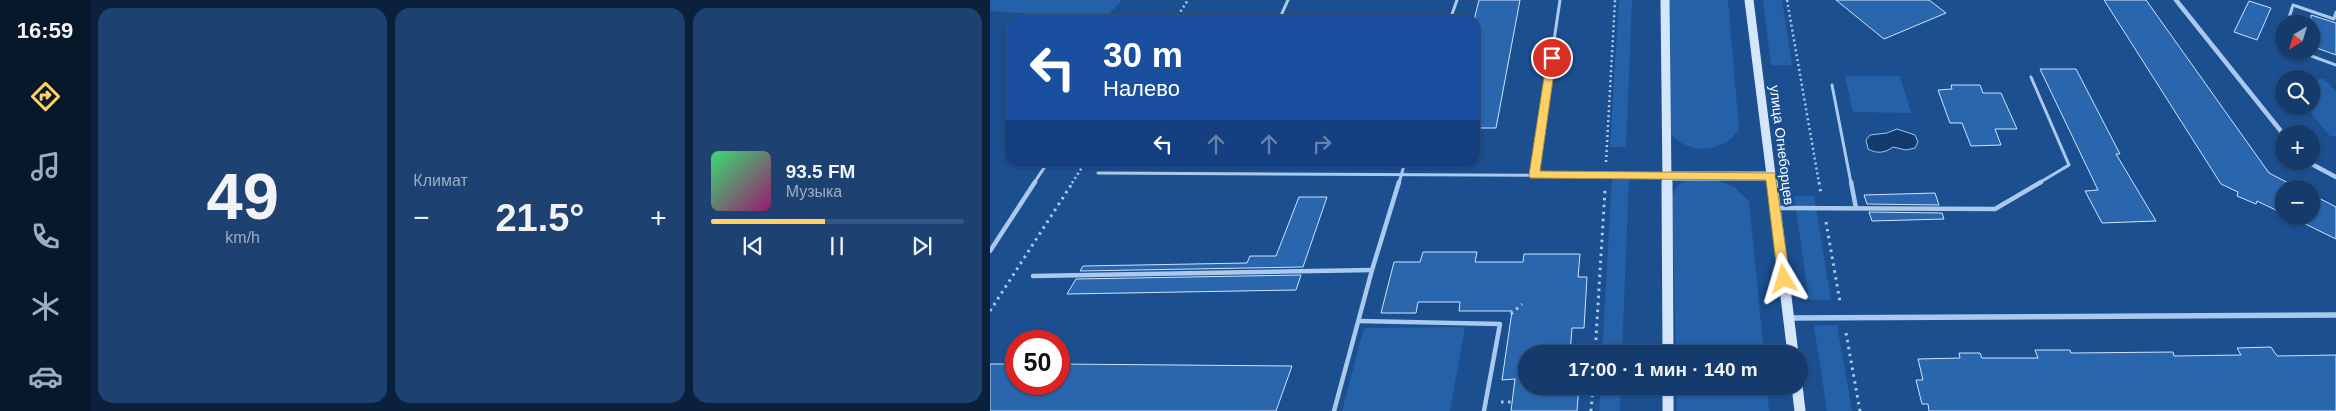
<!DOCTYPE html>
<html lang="ru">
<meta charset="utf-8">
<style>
:root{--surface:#143b6b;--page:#1d4271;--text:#f1f3f6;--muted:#9dadc1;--line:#33557e;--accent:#ffd166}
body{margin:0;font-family:Arial,sans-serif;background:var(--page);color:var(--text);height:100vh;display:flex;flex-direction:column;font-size:19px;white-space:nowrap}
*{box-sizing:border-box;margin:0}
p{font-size:16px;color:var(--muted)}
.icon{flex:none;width:28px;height:28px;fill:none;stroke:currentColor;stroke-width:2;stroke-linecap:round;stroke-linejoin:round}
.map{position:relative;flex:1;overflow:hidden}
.panel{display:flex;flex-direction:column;gap:8px;padding:8px;background:#0b203b;width:900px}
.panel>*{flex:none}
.top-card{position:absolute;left:15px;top:15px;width:475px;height:152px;border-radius:15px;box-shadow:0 1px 4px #0004,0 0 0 1px var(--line);background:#1a4fa0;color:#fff;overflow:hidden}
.needle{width:32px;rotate:218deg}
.buttons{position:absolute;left:1285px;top:15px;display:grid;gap:10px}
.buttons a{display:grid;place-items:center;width:45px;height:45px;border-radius:50%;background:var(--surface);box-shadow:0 1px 4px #0004,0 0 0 1px var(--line);font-size:25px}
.speed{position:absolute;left:15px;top:330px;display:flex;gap:10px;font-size:25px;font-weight:700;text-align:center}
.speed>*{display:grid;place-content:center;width:65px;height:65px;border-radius:50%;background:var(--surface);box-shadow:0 1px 4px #0004,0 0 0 1px var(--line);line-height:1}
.speed .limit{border:8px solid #d22;background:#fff;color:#111}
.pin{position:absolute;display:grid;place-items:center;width:42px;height:42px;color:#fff;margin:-21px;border:2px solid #fff;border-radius:50%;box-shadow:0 1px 5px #0007}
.me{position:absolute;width:55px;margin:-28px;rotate:353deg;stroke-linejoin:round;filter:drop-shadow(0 0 4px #0008)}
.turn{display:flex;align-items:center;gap:18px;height:105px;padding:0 15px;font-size:22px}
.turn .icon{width:65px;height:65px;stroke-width:2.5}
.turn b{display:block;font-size:35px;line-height:42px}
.lanes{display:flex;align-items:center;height:48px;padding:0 15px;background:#0003;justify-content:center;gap:25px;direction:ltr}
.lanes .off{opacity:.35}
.big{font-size:38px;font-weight:700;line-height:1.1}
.panel .tile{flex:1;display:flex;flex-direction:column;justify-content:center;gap:8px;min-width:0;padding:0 18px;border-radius:15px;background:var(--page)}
.panel .dial{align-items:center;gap:0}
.dial b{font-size:65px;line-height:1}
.song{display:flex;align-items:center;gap:15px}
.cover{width:60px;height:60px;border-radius:8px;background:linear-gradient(135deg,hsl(140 70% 55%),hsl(320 70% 35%))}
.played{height:5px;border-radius:2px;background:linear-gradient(90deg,var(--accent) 45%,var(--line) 45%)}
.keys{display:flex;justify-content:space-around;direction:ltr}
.heat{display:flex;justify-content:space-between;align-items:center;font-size:28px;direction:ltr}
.panel .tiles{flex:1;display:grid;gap:8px;grid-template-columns:repeat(3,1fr)}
.trip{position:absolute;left:528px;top:345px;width:290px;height:50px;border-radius:25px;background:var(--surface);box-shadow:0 1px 4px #0004,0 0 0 1px var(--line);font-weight:700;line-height:50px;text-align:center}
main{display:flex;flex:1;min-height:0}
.tab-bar{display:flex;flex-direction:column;width:90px;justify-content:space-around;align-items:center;background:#08182b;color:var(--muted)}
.tab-bar .icon{width:35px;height:35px}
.tab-bar .selected{color:var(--accent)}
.tab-bar b{font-size:22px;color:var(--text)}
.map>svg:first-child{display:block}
</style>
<main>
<nav class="tab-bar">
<b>16:59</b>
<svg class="icon selected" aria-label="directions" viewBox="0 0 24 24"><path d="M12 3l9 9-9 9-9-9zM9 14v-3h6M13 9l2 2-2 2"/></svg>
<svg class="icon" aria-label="music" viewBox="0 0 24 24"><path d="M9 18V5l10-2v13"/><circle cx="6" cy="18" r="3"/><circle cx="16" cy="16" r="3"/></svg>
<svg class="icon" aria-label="phone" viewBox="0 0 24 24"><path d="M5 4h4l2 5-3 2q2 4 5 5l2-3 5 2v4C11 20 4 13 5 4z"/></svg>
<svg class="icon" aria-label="climate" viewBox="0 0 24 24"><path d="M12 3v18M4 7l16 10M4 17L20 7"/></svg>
<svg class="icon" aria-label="car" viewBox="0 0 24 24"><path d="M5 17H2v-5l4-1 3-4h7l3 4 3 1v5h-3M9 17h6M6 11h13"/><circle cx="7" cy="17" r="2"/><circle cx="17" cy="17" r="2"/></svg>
</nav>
<section class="panel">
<div class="tiles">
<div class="tile dial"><b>49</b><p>km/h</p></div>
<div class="tile"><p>Климат</p>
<div class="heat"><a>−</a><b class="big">21.5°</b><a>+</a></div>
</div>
<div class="tile">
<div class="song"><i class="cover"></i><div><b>93.5 FM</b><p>Музыка</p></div></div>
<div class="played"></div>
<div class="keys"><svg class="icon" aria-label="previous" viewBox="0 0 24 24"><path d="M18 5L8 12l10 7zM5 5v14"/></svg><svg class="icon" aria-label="pause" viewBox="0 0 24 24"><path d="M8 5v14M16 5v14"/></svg><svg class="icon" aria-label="next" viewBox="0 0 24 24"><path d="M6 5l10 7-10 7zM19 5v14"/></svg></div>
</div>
</div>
</section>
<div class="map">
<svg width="1346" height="411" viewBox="0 0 1346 411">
<rect width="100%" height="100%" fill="#1b4f8f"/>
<g fill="#2461a8">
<polygon points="0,0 132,0 114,19 0,11"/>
<polygon points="629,0 642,0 636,147 620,147"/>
<path d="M677 0H738L749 129C734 154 696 156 679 131Z"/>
<polygon points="773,0 792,0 802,65 781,65"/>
<polygon points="855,76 910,76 921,113 863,112"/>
<polygon points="1334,79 1346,92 1346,136 1340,136 1315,106 1321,106 1321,80"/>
<polygon points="622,177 639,177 632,354 612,354"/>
<path d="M722 178 744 187 759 201 774 354H686L682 198C687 177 705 178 722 178Z"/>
<polygon points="804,196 824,196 841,300 819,300"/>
<polygon points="847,325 862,411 837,411 824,326"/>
<polygon points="475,327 460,411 352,411 374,328"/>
<polygon points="611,386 631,386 630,411 609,411"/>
<polygon points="686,386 777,386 779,411 687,411"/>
</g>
<path fill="#123a6d" stroke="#9cc4f0" d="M907 129 925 135 928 142 925 148 916 150 903 147C895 153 887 154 878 149L876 140 880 135 897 133Z"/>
<g fill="#2a66ad" stroke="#cfe3fa">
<polygon points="489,0 530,0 506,128 485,128 485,16"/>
<polygon points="846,0 939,0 956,13 894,39"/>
<polygon points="1114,0 1156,0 1279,173 1310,189 1294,189 1294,214 1267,201 1266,204 1247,196 1248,192 1231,184"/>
<polygon points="1259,1 1281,8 1267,40 1244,32"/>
<polygon points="1321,15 1346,23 1346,55 1321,46"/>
<polygon points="1050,69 1086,69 1130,154 1126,154 1166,221 1112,223 1095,191 1108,190"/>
<polygon points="961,85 990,85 993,93 1011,93 1027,129 1005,129 1011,145 981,146 972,123 960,123 948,90 962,89"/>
<polygon points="945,193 949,205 877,204 874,195"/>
<polygon points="1321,194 1346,207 1346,239 1299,216 1321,216"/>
<polygon points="309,197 337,197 313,267 90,271 93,266 257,263 260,256 286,256"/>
<polygon points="879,212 952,213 954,219 882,221"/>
<polygon points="433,252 487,252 485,262 533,262 534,254 590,254 588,277 597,277 594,328 582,328 580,354 536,354 536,386 589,386 587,411 521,411 525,379 512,380 522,311 469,311 470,302 428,302 426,313 391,313 404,262 430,262"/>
<polygon points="311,275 306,290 77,294 86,279"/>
<polygon points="1281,347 1287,356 1346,355 1346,411 939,411 938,404 932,404 926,380 933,380 928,359 970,358 969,353 990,353 992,358 1048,358 1045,350 1080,350 1081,353 1183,352 1184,356 1251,355 1247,348"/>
<polygon points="0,364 26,364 26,384 69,384 69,364 302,366 286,411 0,411"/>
</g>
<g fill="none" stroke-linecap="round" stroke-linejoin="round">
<g stroke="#a9c9ee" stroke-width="2.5" stroke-dasharray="2 3" stroke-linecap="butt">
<polyline points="797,0 829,183"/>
<polyline points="185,20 198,0"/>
<polyline points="616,162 625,0"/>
<polyline points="82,183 93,166"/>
</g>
<g stroke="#a9c9ee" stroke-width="3" stroke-dasharray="2.5 4.5" stroke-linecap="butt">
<polyline points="829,182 831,194"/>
<polyline points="836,222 850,302"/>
<polyline points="0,311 83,182"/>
<polyline points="521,314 532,304"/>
<polyline points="856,333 870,411"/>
<polyline points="605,354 615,190"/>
<polyline points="511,402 522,402"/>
<polyline points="601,411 603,386"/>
</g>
<g stroke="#a9c9ee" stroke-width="3">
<polyline points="289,20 298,0"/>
<polyline points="460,20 467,0"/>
<polyline points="1297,24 1303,5 1344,19 1346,12"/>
<polyline points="1294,36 1291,45 1294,46"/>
<polyline points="1308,51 1346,65"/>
<polyline points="1041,77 1079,165 1049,183"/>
<polyline points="842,85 861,183"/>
<polyline points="108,173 676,176"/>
<polyline points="544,175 570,0"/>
<polyline points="44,183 58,162"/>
<polyline points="409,183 415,162"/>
</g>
<g stroke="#a9c9ee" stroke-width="4.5">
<polyline points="861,182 866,208"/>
<polyline points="787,208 1005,209 1051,182"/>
<polyline points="0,251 45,182"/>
<polyline points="43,276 382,270"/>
<polyline points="369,321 510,324 494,411"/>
<polyline points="344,411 382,270 409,182"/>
</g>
<g stroke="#a9c9ee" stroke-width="4.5">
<polyline points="1186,0 1294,135"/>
<polyline points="1316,161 1346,177"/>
</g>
<polyline stroke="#a9c9ee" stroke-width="5.5" points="799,318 1346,315"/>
<g stroke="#d6e6fa" stroke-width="9">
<polyline points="675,0 677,183"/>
<polyline points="759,0 782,183"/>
<polyline points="676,176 781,176"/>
</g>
<g stroke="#d6e6fa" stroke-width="11">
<polyline points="677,182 678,354"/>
<polyline points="782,182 803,354"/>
<polyline points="678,386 678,411"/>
<polyline points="807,386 810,411"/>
</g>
</g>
<polygon fill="#ffd166" stroke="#a68842" points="562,55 566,58 550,171 785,173 800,279 798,282 789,282 788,279 776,180 540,178 539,175 557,58"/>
<g text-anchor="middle" stroke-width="5" stroke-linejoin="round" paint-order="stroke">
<g font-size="14" fill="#fff" stroke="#1b4f8f">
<text transform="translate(792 145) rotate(83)" y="5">улица Огнеборцев</text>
</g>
</g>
</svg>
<div class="buttons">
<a><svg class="needle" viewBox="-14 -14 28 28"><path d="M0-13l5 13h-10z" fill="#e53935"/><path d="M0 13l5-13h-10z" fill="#9dadc1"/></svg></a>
<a><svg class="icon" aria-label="search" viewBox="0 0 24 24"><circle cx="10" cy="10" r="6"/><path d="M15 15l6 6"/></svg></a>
<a>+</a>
<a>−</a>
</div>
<div class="speed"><div class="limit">50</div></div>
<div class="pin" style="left:562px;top:58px;background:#d93025"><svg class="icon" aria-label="arrive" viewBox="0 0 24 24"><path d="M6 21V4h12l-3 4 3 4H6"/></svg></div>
<svg class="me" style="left:794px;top:279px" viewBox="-20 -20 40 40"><path d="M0-17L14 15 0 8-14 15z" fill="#ffd166" stroke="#fff" stroke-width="4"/></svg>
<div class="trip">17:00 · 1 мин · 140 m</div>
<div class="top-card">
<div class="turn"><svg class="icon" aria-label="left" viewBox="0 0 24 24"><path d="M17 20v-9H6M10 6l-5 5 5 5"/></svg><div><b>30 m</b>Налево</div></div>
<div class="lanes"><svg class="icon" aria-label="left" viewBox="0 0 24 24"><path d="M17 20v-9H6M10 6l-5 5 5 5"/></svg><svg class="icon off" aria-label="ahead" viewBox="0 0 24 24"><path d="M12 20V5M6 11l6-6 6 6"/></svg><svg class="icon off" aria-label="ahead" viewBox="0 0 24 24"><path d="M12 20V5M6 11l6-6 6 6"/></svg><svg class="icon off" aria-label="right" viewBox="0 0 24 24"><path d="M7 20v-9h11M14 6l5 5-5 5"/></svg></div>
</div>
</div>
</main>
